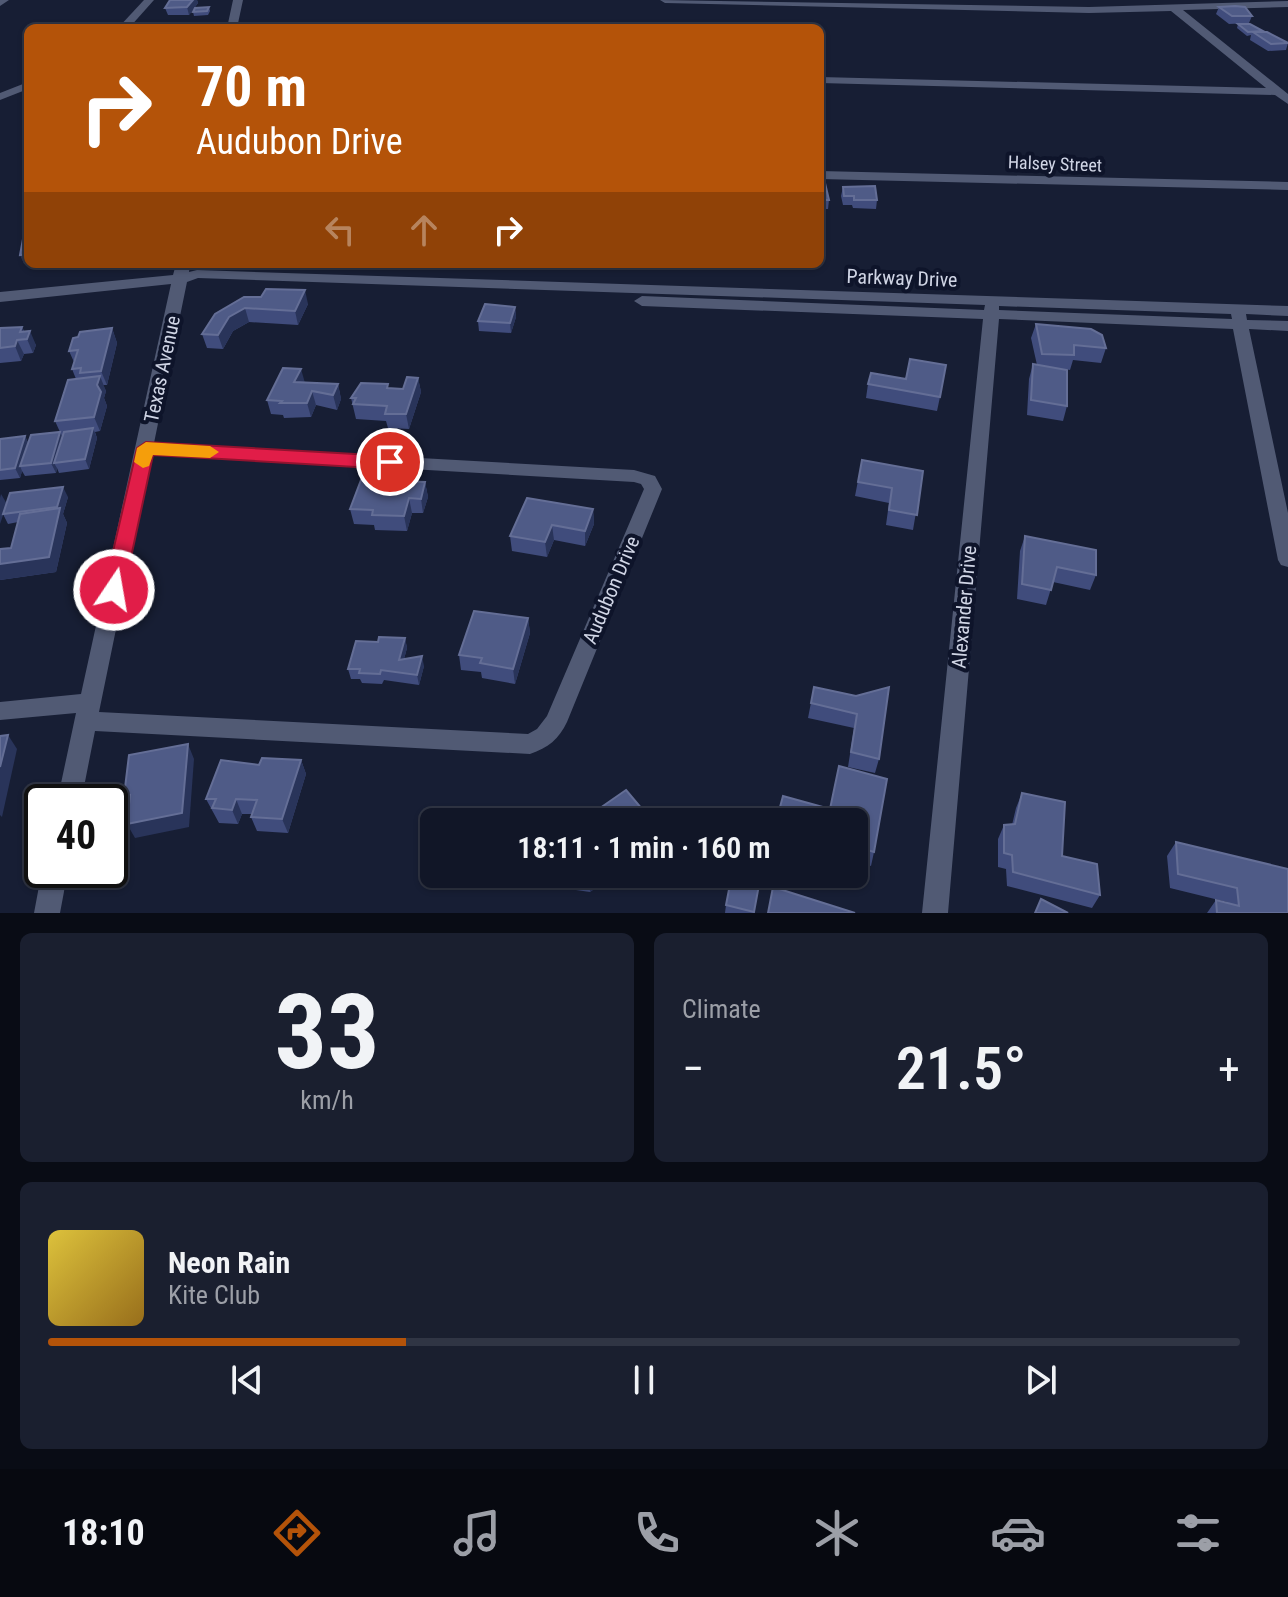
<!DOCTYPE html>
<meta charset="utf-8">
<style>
:root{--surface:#111627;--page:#1a1f2f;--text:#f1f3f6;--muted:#9c9fa7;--line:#303544;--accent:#b45309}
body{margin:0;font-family:"Roboto Condensed",sans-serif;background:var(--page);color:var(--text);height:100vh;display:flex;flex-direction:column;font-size:30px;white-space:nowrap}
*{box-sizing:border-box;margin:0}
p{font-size:26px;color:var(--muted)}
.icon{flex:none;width:44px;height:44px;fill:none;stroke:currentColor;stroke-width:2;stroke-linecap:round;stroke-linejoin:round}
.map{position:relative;height:913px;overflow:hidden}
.side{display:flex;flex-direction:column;gap:20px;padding:20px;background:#090c15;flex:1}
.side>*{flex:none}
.top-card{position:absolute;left:24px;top:24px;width:800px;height:244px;border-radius:12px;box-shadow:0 2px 6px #0004,0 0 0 2px var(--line);background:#b45309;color:#fff;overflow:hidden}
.speed{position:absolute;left:24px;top:784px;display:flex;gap:16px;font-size:40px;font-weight:700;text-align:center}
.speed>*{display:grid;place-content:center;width:104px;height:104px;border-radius:50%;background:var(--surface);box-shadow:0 2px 6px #0004,0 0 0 2px var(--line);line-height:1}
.speed .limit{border:4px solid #111;border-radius:12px;background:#fff;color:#111}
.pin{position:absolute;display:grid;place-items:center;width:68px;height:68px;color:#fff;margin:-34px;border:4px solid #fff;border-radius:50%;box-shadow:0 2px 8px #0007}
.me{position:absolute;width:88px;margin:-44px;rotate:12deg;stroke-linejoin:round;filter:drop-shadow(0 0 6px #0008)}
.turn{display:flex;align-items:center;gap:28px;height:168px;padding:0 40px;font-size:36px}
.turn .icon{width:104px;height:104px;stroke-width:2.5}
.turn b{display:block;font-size:56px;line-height:68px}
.lanes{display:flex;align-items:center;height:76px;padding:0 40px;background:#0003;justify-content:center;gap:40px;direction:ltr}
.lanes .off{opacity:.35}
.big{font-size:60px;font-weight:600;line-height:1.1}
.side .tile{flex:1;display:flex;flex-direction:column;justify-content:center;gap:12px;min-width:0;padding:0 28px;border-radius:12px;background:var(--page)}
.side .dial{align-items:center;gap:0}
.dial b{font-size:104px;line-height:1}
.song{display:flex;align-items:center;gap:24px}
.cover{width:96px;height:96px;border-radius:12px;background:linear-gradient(135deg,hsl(50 70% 55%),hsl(40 70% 35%))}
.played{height:8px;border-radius:4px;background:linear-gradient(90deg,var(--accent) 30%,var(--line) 30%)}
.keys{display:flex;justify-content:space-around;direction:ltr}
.heat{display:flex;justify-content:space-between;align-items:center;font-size:44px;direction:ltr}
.side .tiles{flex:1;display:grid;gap:20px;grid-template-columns:1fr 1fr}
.tile:last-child{grid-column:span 2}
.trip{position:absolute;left:420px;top:808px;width:448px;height:80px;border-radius:12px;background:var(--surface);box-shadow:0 2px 6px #0004,0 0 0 2px var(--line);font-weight:600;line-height:80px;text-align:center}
.menu{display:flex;height:128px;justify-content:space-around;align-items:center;background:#070910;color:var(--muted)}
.menu .icon{width:56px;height:56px}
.menu .active{color:var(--accent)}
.menu b{font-size:36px;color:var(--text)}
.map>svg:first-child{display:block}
</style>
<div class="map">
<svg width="1288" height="913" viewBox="0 0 1288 913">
<rect width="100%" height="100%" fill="#171e34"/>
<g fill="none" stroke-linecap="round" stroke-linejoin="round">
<g fill="#515a74" fill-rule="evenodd">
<polygon points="0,0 9,0 0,6"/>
<polygon points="144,0 154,0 129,28 118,28"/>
<polygon points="233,0 243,0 237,28 227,28"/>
<polygon points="660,0 1089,7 1288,1 1288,7 1183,10 1288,94 1288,104 1275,95 820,83 820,77 1266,88 1171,11 1089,13 665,3"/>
<polygon points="28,82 28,89 0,100 0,93"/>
<polygon points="820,171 1288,182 1288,190 820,179"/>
<path d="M176 264H190L189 272 197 270 1288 306V316L1246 314 1247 320 1288 321V331L1249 329 1288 513V567L1281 565 1278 560 1233 329 999 319 948 913H922L983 319 642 306 634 301 642 296 984 310 985 305 198 278 187 282 154 443 634 470 655 476 662 489 567 722C559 739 548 748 530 754L95 731 81 802H57L76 713 0 720V702L81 694 171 284 0 302V292L173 275ZM999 306 1231 314 1232 319 999 310ZM152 454 634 482 641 484 644 489 547 716 537 729 528 734 99 712Z"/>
<polygon points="42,870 68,870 60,913 34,913"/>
</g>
</g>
<g fill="#404c7c">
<polygon points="170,0 197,0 198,3 189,15 168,15 165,8"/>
<polygon points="209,7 210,11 208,15 194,16 193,12"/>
<polygon points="1219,7 1252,16 1249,23 1229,24 1216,14"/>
<polygon points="1238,24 1263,32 1288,43 1286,50 1268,51 1250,40 1251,35 1247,36 1237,28"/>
<polygon points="820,183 829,200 828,209 820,209"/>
<polygon points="843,187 877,200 876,209 853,208 852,205 843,205 841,196"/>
<polygon points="244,297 308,304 298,325 249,322 233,331 223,349 207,348 202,334"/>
<polygon points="515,307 516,317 511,333 479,331 478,321"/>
<polygon points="1036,324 1106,348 1101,363 1073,360 1070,370 1064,369 1067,406 1063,421 1027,415 1029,379 1033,364 1037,365 1031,338"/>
<polygon points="22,327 24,331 36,345 33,353 24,354 21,361 0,363 0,328"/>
<polygon points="112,328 117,343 107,385 103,385 106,391 104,398 107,406 100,431 95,432 97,438 89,469 59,473 57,468 56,473 25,476 22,471 20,478 0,480 0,439 25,436 28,443 60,432 55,421 76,379 72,369 74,362 69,351"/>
<polygon points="418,378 421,392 409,429 388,428 386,421 356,419 351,398 389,388 403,389"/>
<polygon points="305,383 338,384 341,399 337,410 316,405 311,417 284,418 283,415 271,414 267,400"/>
<polygon points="868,384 940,397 937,411 866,398"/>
<polygon points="862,460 923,471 913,530 886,525 889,503 855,496"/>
<polygon points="425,482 428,497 423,513 412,513 407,531 375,530 374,525 354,524 350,509"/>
<polygon points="68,497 63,514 67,523 56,572 0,580 0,549 11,548 18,522 8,524 3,514 0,524 6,504"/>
<polygon points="593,509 594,524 585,546 554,540 547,557 512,551 510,536"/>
<polygon points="1025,536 1096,575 1090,590 1053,582 1046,605 1017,599 1020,551"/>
<polygon points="528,618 530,633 515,684 482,678 481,672 461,670 459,655"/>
<polygon points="405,638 407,648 404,659 424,666 419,685 384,680 382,684 362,683 360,679 351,679 348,669 378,642"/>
<polygon points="814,687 856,696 879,759 875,773 848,767 854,728 808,718"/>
<polygon points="301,760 306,774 288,833 257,831 251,817 252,814 242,814 238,824 219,823 206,799 259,765"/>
<polygon points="839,766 887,779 874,852 871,866 854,861 854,822 776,822 783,796 830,809"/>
<polygon points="1022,793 1062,856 1100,895 1092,908 1007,886 1006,869 998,867 998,839 1004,825 1012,825 1016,808"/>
<polygon points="1176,842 1288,913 1207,913 1216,900 1227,903 1227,902 1170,888 1167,856"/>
<polygon points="568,874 615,874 590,892 569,889"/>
<polygon points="761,874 754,913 725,913 726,905"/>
</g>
<g fill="#29345a">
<polygon points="193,0 197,0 198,3 189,15 187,7"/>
<polygon points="28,254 28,264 24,264 20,255"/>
<polygon points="305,290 308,304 298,325 295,311"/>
<polygon points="515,307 516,317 511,333 510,323"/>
<polygon points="245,308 249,322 233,331 223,349 218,335 229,317"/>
<polygon points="22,327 27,339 30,331 36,345 33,353 27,339 20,332"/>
<polygon points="112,328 117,343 107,385 101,371"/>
<polygon points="17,340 24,354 21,361 15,346"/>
<polygon points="301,369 305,383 294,382"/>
<polygon points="100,376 106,391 104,398 107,406 100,431 94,417 97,385"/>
<polygon points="418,378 421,392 409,429 406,414"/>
<polygon points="338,384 341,399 337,410 333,395"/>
<polygon points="312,391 316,405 311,417 307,403"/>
<polygon points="93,428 97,438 89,469 85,459"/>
<polygon points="60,432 65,442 54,463 57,468 56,473 51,463"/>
<polygon points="25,436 30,446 20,466 22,471 20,478 15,468"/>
<polygon points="425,482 428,497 423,513 421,499"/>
<polygon points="63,487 68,497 63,514 67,523 56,572 0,580 0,564 59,511 57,507"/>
<polygon points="1,494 7,504 0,524 0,498"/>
<polygon points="409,498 412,513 407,531 404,516"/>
<polygon points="593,509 594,524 585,546 585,531"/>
<polygon points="552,525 554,540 547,557 545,542"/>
<polygon points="528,618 530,633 515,684 513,669"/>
<polygon points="405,638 407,648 401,670 399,660"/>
<polygon points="422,656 424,666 419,685 417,675"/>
<polygon points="8,735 17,749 2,817 0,815 0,767"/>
<polygon points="188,744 194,759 189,827 135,838 127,824"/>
<polygon points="301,760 306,774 288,833 282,819"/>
<polygon points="236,799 242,814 238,824 232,810"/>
<polygon points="594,874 615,874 590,892 589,878"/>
</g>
<g fill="#4f5b87" stroke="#646e96" stroke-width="2">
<polygon points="170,0 193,0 187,7 165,8"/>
<polygon points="1235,6 1245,7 1252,16 1232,16 1219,7"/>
<polygon points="209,7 207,11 193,12 195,8"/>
<polygon points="1238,24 1250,24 1263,31 1248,32"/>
<polygon points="1253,32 1267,32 1288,43 1271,44"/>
<polygon points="820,183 825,183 829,200 820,200"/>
<polygon points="875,186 877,200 854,200 854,196 844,196 843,187"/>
<polygon points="28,235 28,254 20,255 23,239 27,239"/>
<polygon points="266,289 305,290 295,311 245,308 229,317 218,335 202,334 215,314 244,297 261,297"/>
<polygon points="485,304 515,307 510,323 478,321"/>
<polygon points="1036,324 1091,329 1102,335 1106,348 1074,345 1074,355 1042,354"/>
<polygon points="22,327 20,332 30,331 27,339 17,340 15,346 0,348 0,328"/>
<polygon points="112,328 101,371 80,373 81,368 72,369 78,350 69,351 73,338 78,337 80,332"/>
<polygon points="910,359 946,365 940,397 868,384 871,373 906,379"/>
<polygon points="1033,364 1067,370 1067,406 1031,400"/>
<polygon points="283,368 301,369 294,382 338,384 333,395 312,391 307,403 280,403 282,401 267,400"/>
<polygon points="100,376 97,385 101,392 94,417 55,421 68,380"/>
<polygon points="407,377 418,378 406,414 385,414 387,406 353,404 356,398 351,398 361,383 388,384 387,388 403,389"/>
<polygon points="93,428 85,459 54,463 64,432"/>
<polygon points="60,432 51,463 20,466 31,435"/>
<polygon points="25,436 15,468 0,470 0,439"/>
<polygon points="862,460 923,471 917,515 889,510 892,488 858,482"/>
<polygon points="361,480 425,482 421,499 409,498 404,516 372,515 373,510 350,509"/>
<polygon points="63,487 57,507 3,514 10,493"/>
<polygon points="527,498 593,509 585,531 552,525 545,542 510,536"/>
<polygon points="60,508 49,557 0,564 0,549 11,548 20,514"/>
<polygon points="1025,536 1096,550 1096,575 1057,567 1051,590 1022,584"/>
<polygon points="474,611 528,618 513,669 480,663 482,658 459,655"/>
<polygon points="379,637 405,638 399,660 422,656 417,675 381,670 380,674 359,673 360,669 348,669 356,641 378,642"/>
<polygon points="814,687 856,696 889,687 879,759 851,752 857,714 811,703"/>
<polygon points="8,735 0,767 0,736"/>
<polygon points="188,744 182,813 127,824 130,795 124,796 129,755"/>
<polygon points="262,758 301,760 282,819 251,817 257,800 236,799 232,810 212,808 216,799 206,799 221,760 259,765"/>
<polygon points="839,766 887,779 874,852 854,846 854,822 776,822 783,796 830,809"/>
<polygon points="626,790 653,822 580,822"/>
<polygon points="1022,793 1065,802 1062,856 1097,864 1100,895 1013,872 1012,855 1004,853 1004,825 1015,824"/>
<polygon points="1176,842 1288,869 1288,913 1217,913 1216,900 1239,906 1237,888 1178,874"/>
<polygon points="568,874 594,874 589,878 567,875"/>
<polygon points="732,874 761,874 754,912 726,905"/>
<polygon points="773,887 855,913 768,913"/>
<polygon points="1041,899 1068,913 1035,913"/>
</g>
<polygon fill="#e11d48" stroke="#92132f" stroke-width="2" points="146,442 390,456 399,462 390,469 153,455 124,590 114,598 104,590 137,448"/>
<polygon fill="#f59e0b" points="146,442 210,446 219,452 210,458 153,455 149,466 143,468 134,462 137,448"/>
<g text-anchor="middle" stroke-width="8" stroke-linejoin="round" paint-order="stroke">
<g font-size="18" fill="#d0d5e5" stroke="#0e142a">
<text transform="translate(1055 164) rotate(2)" y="6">Halsey Street</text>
</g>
<g font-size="20" fill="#d0d5e5" stroke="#0e142a">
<text transform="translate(902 278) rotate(2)" y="7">Parkway Drive</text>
<text transform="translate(162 369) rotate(-78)" y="7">Texas Avenue</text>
<text transform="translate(611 590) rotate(-67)" y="7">Audubon Drive</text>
<text transform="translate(964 607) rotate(-85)" y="7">Alexander Drive</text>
</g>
</g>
</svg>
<div class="speed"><div class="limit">40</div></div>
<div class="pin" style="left:390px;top:462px;background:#d93025"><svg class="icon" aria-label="arrive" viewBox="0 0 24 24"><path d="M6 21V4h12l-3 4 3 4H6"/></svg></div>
<svg class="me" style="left:114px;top:590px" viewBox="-20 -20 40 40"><circle r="17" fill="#e11d48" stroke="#fff" stroke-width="3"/><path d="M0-11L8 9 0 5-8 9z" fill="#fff"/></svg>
<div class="trip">18:11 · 1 min · 160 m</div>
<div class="top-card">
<div class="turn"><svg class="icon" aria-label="right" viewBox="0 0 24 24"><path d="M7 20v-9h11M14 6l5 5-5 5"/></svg><div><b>70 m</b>Audubon Drive</div></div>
<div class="lanes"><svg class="icon off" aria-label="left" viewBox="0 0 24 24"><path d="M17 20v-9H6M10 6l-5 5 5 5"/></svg><svg class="icon off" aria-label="ahead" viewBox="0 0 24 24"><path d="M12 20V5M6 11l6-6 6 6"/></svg><svg class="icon" aria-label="right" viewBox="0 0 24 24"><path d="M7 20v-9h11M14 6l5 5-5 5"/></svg></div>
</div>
</div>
<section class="side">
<div class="tiles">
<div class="tile dial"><b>33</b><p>km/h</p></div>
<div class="tile"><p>Climate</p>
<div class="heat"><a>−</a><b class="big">21.5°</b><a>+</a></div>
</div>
<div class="tile">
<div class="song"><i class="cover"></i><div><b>Neon Rain</b><p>Kite Club</p></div></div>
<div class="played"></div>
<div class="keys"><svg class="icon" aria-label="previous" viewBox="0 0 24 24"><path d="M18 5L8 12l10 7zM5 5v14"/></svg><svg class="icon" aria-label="pause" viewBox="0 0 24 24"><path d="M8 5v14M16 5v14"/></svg><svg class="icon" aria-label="next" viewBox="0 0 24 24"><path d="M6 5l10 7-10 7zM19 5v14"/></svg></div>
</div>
</div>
</section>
<nav class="menu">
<b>18:10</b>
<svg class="icon active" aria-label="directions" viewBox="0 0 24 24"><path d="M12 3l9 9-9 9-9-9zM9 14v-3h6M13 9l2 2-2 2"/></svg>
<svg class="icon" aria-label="music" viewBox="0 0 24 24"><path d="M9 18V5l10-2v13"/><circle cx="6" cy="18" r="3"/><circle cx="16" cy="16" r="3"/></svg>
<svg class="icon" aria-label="phone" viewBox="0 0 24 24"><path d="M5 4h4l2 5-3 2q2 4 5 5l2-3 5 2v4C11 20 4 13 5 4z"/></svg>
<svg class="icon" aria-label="climate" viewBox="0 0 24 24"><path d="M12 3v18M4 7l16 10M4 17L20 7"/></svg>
<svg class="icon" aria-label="car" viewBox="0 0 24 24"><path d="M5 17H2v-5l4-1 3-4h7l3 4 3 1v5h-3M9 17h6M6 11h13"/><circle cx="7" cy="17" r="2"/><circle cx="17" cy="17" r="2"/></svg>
<svg class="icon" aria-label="filters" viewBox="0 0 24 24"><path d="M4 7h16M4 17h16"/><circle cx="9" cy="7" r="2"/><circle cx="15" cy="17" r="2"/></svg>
</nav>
